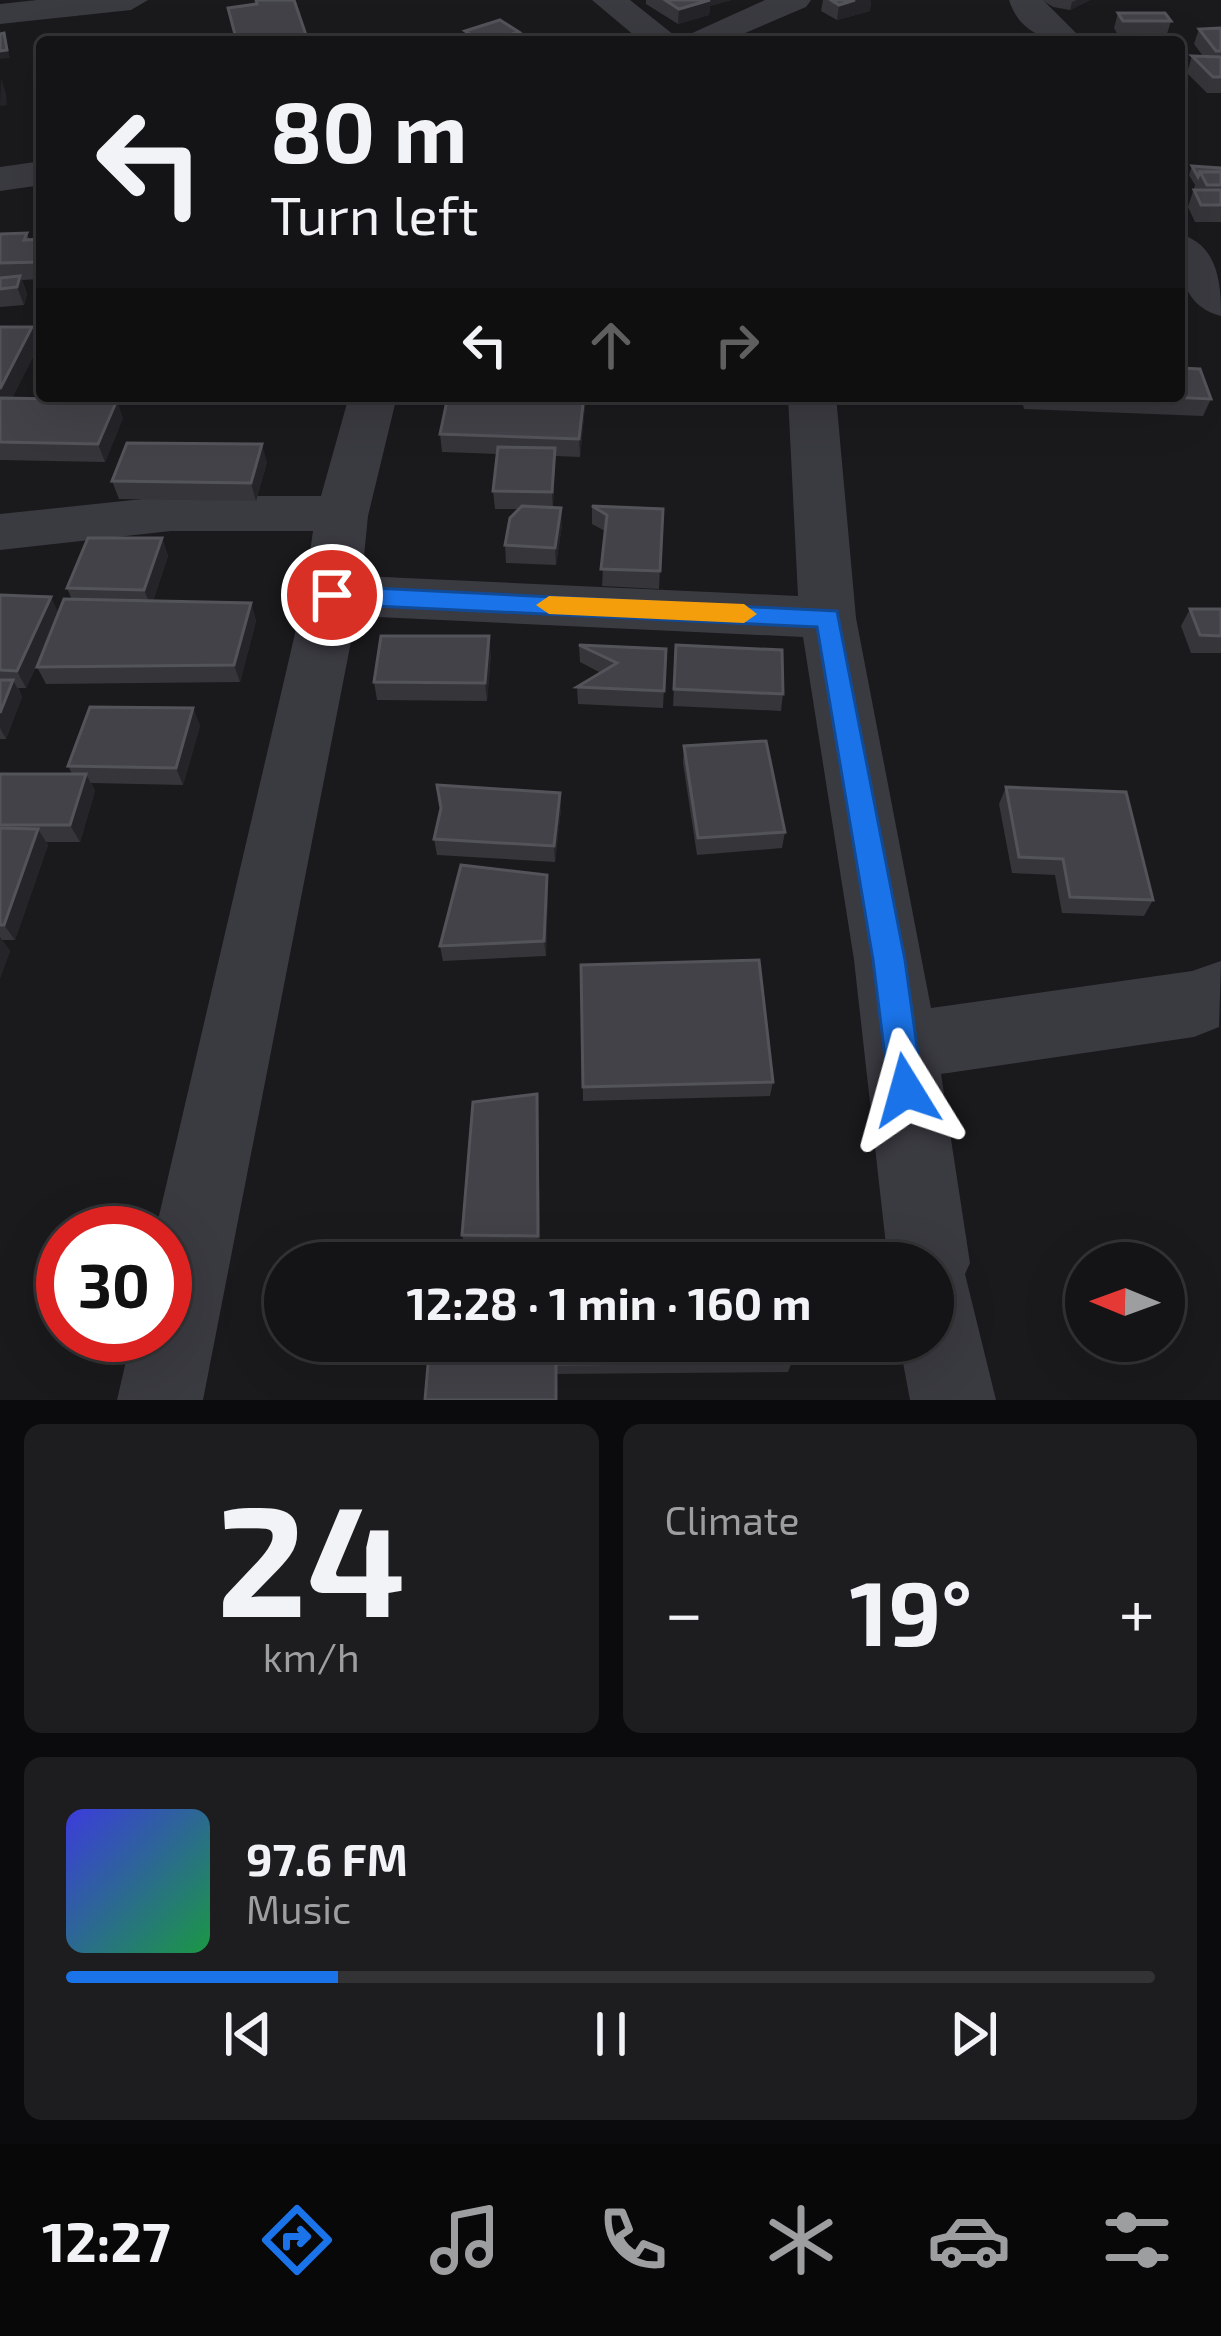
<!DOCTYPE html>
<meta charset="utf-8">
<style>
:root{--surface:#141315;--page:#1d1c1e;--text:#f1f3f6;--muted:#9d9ea0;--line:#333234;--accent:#1a73e8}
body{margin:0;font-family:"Exo 2",sans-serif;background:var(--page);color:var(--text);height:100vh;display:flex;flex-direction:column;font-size:45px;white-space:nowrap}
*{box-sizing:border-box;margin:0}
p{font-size:39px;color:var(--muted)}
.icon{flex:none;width:66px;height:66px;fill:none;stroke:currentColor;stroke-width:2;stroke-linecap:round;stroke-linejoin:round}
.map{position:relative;height:1400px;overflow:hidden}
.drawer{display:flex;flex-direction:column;gap:24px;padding:24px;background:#0b0a0c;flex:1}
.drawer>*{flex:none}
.guide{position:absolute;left:36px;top:36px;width:1149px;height:366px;border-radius:12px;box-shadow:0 12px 48px #0002,0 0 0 3px var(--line);background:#141315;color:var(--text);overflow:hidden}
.needle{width:78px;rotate:271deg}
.controls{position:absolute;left:1065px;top:1242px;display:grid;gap:24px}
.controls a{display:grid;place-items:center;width:120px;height:120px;border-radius:50%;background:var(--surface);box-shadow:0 12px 48px #0002,0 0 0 3px var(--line);font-size:60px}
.speed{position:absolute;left:36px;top:1206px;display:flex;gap:24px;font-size:60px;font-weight:700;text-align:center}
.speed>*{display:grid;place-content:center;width:156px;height:156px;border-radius:50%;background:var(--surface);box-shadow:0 12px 48px #0002,0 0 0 3px var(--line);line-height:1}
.speed .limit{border:18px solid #d22;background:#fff;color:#111}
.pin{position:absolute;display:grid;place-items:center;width:102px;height:102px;color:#fff;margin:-51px;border:6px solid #fff;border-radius:50%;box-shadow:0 3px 12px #0007}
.me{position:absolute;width:132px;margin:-66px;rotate:352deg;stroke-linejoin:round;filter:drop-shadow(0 0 9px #0008)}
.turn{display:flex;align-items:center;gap:42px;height:252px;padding:0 36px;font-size:54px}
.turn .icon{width:156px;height:156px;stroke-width:2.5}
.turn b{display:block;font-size:84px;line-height:102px}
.lanes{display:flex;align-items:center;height:114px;padding:0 36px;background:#0003;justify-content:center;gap:60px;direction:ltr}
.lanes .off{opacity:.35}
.big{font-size:90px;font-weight:700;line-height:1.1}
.drawer .widget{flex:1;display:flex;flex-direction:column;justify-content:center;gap:18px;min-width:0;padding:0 42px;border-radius:18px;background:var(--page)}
.drawer .dial{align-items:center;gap:0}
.dial b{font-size:156px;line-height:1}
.song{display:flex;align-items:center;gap:36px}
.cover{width:144px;height:144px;border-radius:18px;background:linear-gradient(135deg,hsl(240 70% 55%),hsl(140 70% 35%))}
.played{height:12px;border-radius:6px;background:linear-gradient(90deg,var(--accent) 25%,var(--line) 25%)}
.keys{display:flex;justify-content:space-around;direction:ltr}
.heat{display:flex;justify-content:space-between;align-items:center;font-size:66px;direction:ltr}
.drawer .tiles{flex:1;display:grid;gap:24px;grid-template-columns:1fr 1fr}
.widget:last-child{grid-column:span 2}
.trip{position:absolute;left:264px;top:1242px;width:690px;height:120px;border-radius:60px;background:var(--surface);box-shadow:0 12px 48px #0002,0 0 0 3px var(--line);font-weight:700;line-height:120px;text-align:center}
.tab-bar{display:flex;height:192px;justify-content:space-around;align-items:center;background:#080808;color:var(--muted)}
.tab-bar .icon{width:84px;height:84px}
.tab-bar .active{color:var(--accent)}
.tab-bar b{font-size:54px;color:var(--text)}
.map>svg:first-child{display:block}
</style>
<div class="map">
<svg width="1221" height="1400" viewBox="0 0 1221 1400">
<rect width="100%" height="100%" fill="#1a191c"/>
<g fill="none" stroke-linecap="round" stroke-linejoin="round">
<g fill="#3a3a41" fill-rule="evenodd">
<polygon points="37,0 148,0 131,10 0,24 0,4"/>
<polygon points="592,0 630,0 679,39 765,0 811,0 806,7 724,42 642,42"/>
<path d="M1009 0H1043L1085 42C1052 42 1021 37 1009 0Z"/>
<polygon points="42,161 42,185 0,191 0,167"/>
<path d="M1179 234C1218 244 1221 283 1221 316 1181 306 1179 269 1179 234Z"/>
<polygon points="349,396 397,396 368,516 362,576 798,596 788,396 836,396 856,618 931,1008 1192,971 1221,961 1219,1027 1194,1037 941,1074 970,1263 965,1274 996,1400 910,1400 899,1341 933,1341 933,1263 888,1263 854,960 803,637 356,616 203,1400 117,1400 132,1335 165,1335 165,1233 155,1233 304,595 313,531 171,531 0,550 0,514 171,496 321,496"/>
</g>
</g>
<g fill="#36353a">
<polygon points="646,0 731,0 710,6 709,15 678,24 646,4"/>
<polygon points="823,0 871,0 870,11 837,20 821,11"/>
<polygon points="1042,0 1090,0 1070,10 1053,7"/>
<polygon points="1118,13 1171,21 1166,37 1119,37 1114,28"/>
<polygon points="1221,28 1221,93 1207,93 1187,73 1192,56 1203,56 1194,44 1199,29"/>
<polygon points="465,31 519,32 519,42 466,42"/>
<polygon points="1192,166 1221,168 1221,222 1195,222 1188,207 1195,185 1189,175"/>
<polygon points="27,233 29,239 42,239 42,279 22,280 27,294 24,305 0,307 0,234"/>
<polygon points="0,327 39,345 12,398 123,418 105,462 0,460"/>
<polygon points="586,396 580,457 555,456 553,507 562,525 556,565 506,563 505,545 519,509 495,509 493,491 497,454 442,452 440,434"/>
<polygon points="1021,396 1179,396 1211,399 1203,416 1024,409"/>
<polygon points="267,462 256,501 119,499 112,481"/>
<polygon points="592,506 663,509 659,589 602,586 605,531 592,524"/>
<polygon points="162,538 168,556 153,601 251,603 256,621 240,682 46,684 37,667 45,647 26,688 18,688 22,697 6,739 0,739 0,595 59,613 72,600 67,588"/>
<polygon points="1190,609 1221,609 1221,653 1191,653 1181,626"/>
<polygon points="579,645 666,649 663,708 578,704 577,687 601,673 580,662"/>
<polygon points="676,645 783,694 781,711 673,706"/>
<polygon points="491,654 487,701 377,700 374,682"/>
<polygon points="193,708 200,726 183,785 91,783 95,791 80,842 46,842 48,845 15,940 2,940 10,951 0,978 0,774 72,774 68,766"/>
<polygon points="684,746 785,832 782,848 697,855 683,763"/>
<polygon points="1006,787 1153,900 1144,916 1062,913 1055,875 1012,873 999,804"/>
<polygon points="560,793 561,809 555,862 437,855 434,839 441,808"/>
<polygon points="548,891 546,956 443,961 440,946"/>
<polygon points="581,965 773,1082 770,1096 583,1101"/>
<polygon points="538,1108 540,1247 465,1247 462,1235"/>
<polygon points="430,1341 792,1362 788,1372 557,1374 557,1400 425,1400"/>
</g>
<g fill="#252428">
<polygon points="703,0 731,0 710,6 709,15 678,24 679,9"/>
<polygon points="855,0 871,0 870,11 837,20 839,5"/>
<polygon points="1077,0 1090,0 1070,10 1072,2"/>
<polygon points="519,32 519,42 487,42"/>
<polygon points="4,33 10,58 0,59 0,51"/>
<polygon points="306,35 308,42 268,42 268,39"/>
<polygon points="1,78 6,94 7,105 0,106"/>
<polygon points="20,276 27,294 24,305 17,287"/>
<polygon points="32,327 39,345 3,416 0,409 0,389"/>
<polygon points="584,396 586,396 580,457 579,439"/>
<polygon points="117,400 123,418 105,462 98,444"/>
<polygon points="262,444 267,462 256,501 251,483"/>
<polygon points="555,448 555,466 552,509 552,492"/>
<polygon points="561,508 562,525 556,565 555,548"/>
<polygon points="162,538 168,556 151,607 144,590"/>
<polygon points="51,597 59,614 26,688 17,671"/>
<polygon points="251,603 256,621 240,682 234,665"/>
<polygon points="489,636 491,654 487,701 485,683"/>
<polygon points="13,680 22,697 6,739 0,728 0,713"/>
<polygon points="193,708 200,726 183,785 176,768"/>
<polygon points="86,774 95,791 80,842 70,825"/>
<polygon points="560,793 561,809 555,862 554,846"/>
<polygon points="38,829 48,845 15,940 4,925"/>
<polygon points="547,875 548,891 546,956 544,941"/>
<polygon points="0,937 10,951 0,978"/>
<polygon points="537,1094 538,1108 540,1247 538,1236"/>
</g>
<g fill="#424248" stroke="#53535a" stroke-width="3">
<polygon points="256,0 294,0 306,35 268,39 269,42 237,42 228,8 257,4"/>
<polygon points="665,0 710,0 679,9"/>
<polygon points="831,0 855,0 839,5"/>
<polygon points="1118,13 1165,13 1171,21 1123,21"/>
<polygon points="500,20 519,32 487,42 482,42 465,31"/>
<polygon points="1221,28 1221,51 1216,51 1199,29"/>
<polygon points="4,33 7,50 0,51 0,34"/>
<polygon points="104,37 106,42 76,42"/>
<polygon points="1192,56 1221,57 1221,77 1213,77"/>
<polygon points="1192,166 1221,168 1221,172 1200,172 1198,177"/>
<polygon points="1200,172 1221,172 1221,185 1207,185"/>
<polygon points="1194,190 1221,190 1221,205 1201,205"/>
<polygon points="27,233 24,240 42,239 42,262 0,263 0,234"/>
<polygon points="20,276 17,287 0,289 0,278"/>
<polygon points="0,327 32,327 0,389"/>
<polygon points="1179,368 1200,369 1211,399 1147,396 1179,396"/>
<polygon points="448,396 584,396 579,439 440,434"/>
<polygon points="0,398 117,400 98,444 0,442"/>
<polygon points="127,443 262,444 251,483 112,481"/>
<polygon points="498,447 555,448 552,492 493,491"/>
<polygon points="522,506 561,508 555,548 505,545 510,518"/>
<polygon points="592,506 663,509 660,571 601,569 607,515"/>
<polygon points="88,538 162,538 144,590 67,588"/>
<polygon points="0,595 51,597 17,671 0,670"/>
<polygon points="64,599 251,603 234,665 37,667"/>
<polygon points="1190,609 1221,609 1221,636 1200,635"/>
<polygon points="381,636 489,636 485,683 374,682"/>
<polygon points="579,645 666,649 664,691 577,687 617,663"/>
<polygon points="676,645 782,650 783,694 674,689"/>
<polygon points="0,680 13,680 0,713"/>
<polygon points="90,707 193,708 176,768 68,766"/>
<polygon points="766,741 785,832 698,838 684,746"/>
<polygon points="0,774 86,774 70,825 0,825"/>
<polygon points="437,785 560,793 554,846 434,839 441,808"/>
<polygon points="1006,787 1126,792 1153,900 1070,897 1063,859 1019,857"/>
<polygon points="0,828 38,829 4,925 0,925"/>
<polygon points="461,865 547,875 544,941 440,946"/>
<polygon points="759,960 773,1082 583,1087 581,965"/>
<polygon points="537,1094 538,1236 462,1235 473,1102"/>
<polygon points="783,1259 784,1263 553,1263 555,1261"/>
<polygon points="430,1341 790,1341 792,1362 556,1364 556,1400 425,1400"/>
</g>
<polygon fill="#1a73e8" stroke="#114b97" stroke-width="3" points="332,586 837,611 905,960 923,1090 918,1101 906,1106 894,1101 889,1090 873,960 817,627 332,604 319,595"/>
<polygon fill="#f59e0b" points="549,596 744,604 757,614 744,623 549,614 536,605"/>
</svg>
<div class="controls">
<a><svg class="needle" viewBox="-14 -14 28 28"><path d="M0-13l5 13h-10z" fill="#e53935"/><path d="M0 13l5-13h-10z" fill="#9d9ea0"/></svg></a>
</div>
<div class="speed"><div class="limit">30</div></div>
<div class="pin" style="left:332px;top:595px;background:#d93025"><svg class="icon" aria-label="arrive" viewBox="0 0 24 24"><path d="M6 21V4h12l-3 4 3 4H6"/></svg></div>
<svg class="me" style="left:906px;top:1090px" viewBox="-20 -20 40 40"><path d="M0-17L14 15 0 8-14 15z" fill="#1a73e8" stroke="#fff" stroke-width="4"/></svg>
<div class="trip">12:28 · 1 min · 160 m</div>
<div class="guide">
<div class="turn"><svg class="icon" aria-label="left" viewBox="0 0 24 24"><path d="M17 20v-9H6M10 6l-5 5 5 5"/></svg><div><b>80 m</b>Turn left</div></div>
<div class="lanes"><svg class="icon" aria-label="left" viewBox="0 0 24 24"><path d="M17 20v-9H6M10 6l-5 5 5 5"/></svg><svg class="icon off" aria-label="ahead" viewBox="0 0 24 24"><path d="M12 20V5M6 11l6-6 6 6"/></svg><svg class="icon off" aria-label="right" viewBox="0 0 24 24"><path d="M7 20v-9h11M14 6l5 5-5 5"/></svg></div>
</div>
</div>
<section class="drawer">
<div class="tiles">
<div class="widget dial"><b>24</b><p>km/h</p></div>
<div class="widget"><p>Climate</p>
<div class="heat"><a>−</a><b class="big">19°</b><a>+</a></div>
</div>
<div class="widget">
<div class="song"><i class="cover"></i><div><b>97.6 FM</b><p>Music</p></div></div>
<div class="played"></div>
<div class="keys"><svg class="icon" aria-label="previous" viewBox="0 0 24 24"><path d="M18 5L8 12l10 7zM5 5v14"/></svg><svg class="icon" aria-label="pause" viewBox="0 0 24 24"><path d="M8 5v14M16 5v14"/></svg><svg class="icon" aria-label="next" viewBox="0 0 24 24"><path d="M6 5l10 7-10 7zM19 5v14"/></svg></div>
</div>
</div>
</section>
<nav class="tab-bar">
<b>12:27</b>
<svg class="icon active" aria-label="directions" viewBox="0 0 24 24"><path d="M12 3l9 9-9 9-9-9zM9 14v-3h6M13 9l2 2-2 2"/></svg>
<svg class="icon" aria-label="music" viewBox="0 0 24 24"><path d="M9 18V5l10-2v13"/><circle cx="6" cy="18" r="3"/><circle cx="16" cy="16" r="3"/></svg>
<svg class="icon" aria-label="phone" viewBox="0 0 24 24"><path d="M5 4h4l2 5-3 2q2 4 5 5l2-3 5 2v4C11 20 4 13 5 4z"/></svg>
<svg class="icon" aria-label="climate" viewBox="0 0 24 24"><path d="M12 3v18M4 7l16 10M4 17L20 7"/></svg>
<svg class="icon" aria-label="car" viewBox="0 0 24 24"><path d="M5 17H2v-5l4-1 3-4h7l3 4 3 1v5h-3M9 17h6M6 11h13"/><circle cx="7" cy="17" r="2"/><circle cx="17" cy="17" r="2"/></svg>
<svg class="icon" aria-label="filters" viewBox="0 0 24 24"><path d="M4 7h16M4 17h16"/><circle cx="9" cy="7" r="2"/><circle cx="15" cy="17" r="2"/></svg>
</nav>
